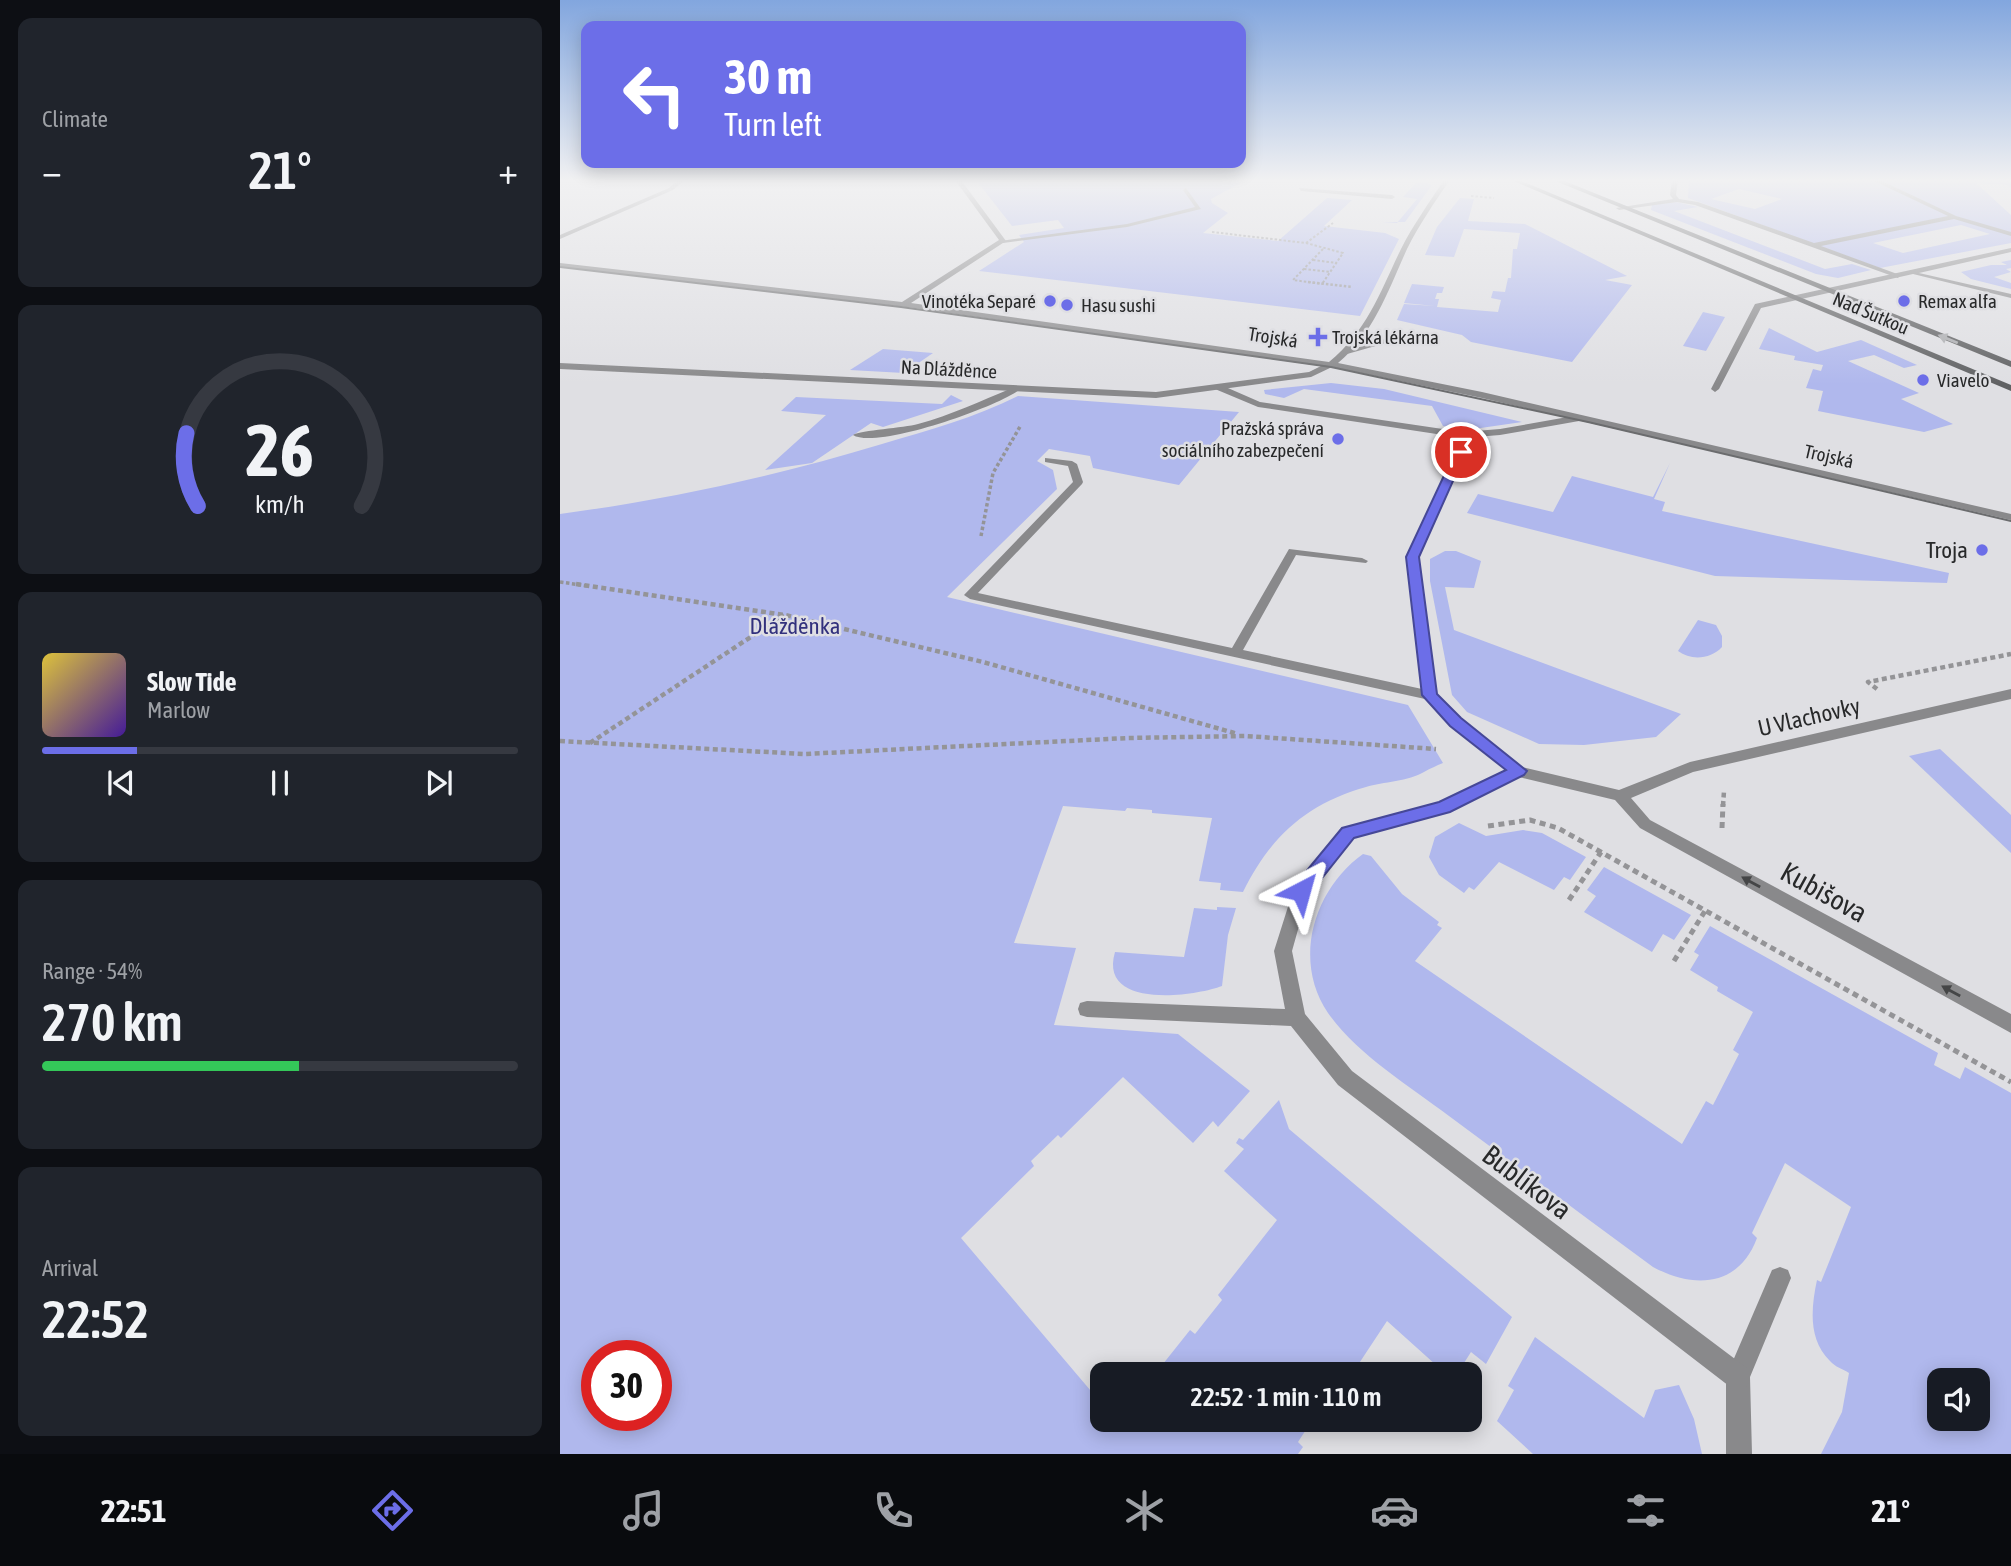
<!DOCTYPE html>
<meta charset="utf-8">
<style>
:root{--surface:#171b24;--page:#20242c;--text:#f1f3f6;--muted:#9ea1a6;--line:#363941;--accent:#6c6ee8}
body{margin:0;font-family:"Asap Condensed",sans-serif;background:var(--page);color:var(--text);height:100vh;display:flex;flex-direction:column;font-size:26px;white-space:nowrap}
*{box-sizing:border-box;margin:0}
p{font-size:23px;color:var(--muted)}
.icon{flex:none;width:38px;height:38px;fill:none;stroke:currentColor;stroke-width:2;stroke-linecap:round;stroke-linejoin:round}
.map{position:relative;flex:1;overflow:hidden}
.side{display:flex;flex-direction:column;gap:18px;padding:18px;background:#0d0f14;width:560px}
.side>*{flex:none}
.banner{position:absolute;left:21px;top:21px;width:665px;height:147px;border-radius:14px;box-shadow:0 4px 18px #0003;background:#6c6ee8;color:#fff;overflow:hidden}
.fabs{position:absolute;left:1367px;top:1368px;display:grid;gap:14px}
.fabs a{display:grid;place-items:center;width:63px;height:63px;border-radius:14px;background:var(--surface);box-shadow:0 4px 18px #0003;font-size:35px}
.speed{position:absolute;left:21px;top:1340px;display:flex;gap:14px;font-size:35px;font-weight:700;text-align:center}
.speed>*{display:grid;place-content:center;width:91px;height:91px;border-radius:50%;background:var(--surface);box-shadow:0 4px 18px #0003;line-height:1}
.speed .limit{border:10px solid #d22;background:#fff;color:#111}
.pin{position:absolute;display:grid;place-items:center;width:60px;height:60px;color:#fff;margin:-30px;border:4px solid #fff;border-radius:50%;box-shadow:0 2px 7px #0007}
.me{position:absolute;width:77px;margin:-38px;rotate:39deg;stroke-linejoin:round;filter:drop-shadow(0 0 5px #0008)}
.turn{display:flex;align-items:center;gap:24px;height:147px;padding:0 28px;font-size:32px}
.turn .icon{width:91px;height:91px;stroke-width:2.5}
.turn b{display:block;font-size:49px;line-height:60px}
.big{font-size:52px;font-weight:600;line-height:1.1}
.side .widget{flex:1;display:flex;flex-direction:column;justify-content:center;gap:10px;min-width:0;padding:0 24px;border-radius:14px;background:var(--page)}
.side .dial{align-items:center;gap:0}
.dial svg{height:182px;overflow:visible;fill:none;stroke:var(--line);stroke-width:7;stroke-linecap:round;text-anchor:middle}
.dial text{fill:var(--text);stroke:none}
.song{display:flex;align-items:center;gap:21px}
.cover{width:84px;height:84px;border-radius:10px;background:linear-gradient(135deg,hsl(50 70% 55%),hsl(260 70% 35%))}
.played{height:7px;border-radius:4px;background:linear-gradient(90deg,var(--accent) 20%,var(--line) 20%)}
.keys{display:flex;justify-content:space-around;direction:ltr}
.heat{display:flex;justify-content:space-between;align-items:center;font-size:38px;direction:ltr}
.charge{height:10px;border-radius:5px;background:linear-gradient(90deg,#34c759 54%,var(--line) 0)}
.trip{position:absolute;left:530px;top:1362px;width:392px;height:70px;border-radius:14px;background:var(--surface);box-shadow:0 4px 18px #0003;font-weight:600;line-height:70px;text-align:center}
.tabs{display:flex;height:112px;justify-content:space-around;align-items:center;background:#090b0e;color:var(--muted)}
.tabs .icon{width:49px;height:49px}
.tabs .current{color:var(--accent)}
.tabs b{font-size:32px;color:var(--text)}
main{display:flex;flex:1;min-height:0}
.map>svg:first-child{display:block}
</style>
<main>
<section class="side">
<div class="widget"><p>Climate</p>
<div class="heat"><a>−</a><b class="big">21°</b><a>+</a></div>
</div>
<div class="widget dial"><svg viewBox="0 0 100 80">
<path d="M14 69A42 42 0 1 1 86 69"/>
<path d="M14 69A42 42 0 0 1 9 37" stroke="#6c6ee8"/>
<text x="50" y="56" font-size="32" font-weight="700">26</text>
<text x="50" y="72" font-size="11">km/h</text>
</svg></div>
<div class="widget">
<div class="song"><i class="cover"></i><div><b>Slow Tide</b><p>Marlow</p></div></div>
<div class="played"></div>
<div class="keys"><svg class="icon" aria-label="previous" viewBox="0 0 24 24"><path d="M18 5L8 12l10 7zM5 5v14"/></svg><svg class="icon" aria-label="pause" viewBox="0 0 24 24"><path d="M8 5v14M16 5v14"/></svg><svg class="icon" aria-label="next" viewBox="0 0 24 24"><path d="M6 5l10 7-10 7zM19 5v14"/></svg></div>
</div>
<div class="widget"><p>Range · 54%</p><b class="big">270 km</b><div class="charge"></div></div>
<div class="widget"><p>Arrival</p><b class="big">22:52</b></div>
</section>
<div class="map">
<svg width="1451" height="1454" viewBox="0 0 1451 1454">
<rect width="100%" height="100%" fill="#dfdfe3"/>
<g fill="#b0b8ed" fill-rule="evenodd">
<polygon points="416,180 686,180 651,199 652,203 668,213 643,233 718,241 767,198 792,200 764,226 825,233 839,239 800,316 419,271 464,242 459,235 504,228 498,220 452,226"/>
<path d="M1129 180H1451V188L1447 185 1416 183 1451 215V243L1320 268 1128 198ZM1179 189 1222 199 1195 209 1151 199ZM1401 225 1430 234 1343 253 1313 243Z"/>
<polygon points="864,182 872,185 845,222 823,222 837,223 857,199 843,197 856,183"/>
<polygon points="900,198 914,199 908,221 965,224 1067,276 1045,280 1072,285 1012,362 911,342 902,335 837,320 844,304 875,306 844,303 852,284 884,287 882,293 877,293 875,299 879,299 877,307 938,312 941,300 931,298 933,291 945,292 948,278 951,278 953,249 957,249 960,233 904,229 894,257 865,255 877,227"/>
<polygon points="1116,202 1138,207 1114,211 1265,269 1292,264 1311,270 1278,278 1256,274 1091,210 1092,205"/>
<polygon points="1451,260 1451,268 1446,269 1451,272 1434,277 1451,283 1451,289 1411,279 1401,272 1431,265 1447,265 1441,262"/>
<polygon points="1143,312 1165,317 1146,351 1123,346"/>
<polygon points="1209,328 1257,352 1301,340 1357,365 1344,368 1314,355 1288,361 1359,393 1341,399 1393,424 1364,432 1258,411 1263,391 1246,388 1253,369 1261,371 1263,365 1234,360 1235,356 1199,349"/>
<polygon points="323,349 373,353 344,373 290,370"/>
<polygon points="771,383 824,389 962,422 907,430 883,426 872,406 744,389 724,398 705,394 704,390"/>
<polygon points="391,395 403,401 323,427 311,423 252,463 205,470 266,415 221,411 236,397 382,404"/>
<path d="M458 396 679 412 619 485 533 468 530 456 489 449 477 461 493 470 497 489 387 597 848 705 883 763C876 766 871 768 864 772 849 781 823 782 806 787 746 804 710 837 683 892L660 890 661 883 639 881 652 818 592 813V810L567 808 565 811 503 806 454 943 516 948 494 1025 618 1034 690 1091 658 1127 653 1121 633 1143 563 1077 501 1138 498 1135 471 1161 474 1166 401 1238 542 1404V1419H753L738 1442 743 1447 738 1454H0V514C110 499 216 476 322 444 369 430 414 418 458 396ZM96 1356V1416H37V1356Z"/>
<polygon points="1110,463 1094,499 1105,502 1102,511 1389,573 1387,583 1155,576 907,513 918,494 993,512 1012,476 1093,497"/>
<polygon points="885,551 896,551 921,561 914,588 885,587 894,630 1121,714 1096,737 1024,745 979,744 907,712 892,695 870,581 870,559"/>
<path d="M1138 620 1156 625 1162 636V647C1151 659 1131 661 1118 651Z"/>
<polygon points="1380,749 1451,815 1451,853 1349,756"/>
<polygon points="899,823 926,836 963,830 982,833 1026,857 1010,880 1004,877 994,890 939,862 914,890 909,887 904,893 879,875 869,857 875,837"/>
<path d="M803 854 811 856 842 894 879 922 877 925 882 928 855 961 1122 1144 1146 1101 1153 1105 1179 1054 1173 1050 1193 1012 1157 991 1158 987 1130 970 1139 955 1134 952 1150 926 1378 1053 1374 1065 1400 1079 1405 1067 1451 1093V1454H1261L1282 1412 1289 1373C1283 1369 1275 1367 1270 1361 1248 1340 1251 1308 1257 1280L1261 1282 1291 1207 1225 1163 1192 1233 1197 1238C1179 1287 1134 1289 1093 1267 1025 1217 957 1166 889 1116 848 1085 798 1055 768 1013 732 960 754 889 803 854ZM1379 1381H1418V1419H1379Z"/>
<polygon points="1044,867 1131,915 1114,940 1103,934 1092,952 1024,912 1036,896 1027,890"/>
<path d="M657 907 676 908 668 935 662 986C633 997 538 1009 555 952L624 957 634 908 657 910Z"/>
<polygon points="719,1100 729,1129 952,1317 926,1364 911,1352 897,1374 886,1374 827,1321 792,1374 595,1374 630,1330 635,1334 662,1300 658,1295 717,1220 664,1171 684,1149 676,1143 679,1138 683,1140"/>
<polygon points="975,1337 1084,1418 1095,1390 1119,1385 1134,1419 1142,1454 973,1454 937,1421 954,1390 948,1386"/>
</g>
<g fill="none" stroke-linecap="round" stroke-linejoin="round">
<g stroke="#949497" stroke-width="2" stroke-dasharray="2.5 2" stroke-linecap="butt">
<polyline points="911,196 934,198"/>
<polyline points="652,232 746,243 783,253 762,284"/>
<polyline points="746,243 773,223"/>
<polyline points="763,249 733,280 763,284"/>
<polyline points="753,260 777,263"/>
<polyline points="744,269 770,272"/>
</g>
<polyline stroke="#949497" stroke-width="2.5" stroke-dasharray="2.5 2" stroke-linecap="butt" points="748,282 792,287"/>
<g stroke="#949497" stroke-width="3.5" stroke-dasharray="3.5 2.5" stroke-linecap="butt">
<polyline points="421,536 433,473 461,425"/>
<polyline points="0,582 28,586"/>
</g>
<g stroke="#949497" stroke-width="4.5" stroke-dasharray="5 3.5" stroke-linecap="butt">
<polyline points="16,584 225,615 423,662 678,734"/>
<polyline points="1317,689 1308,682 1451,654"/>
<polyline points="0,741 244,754 568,738 685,736 876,749"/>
<polyline points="30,743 224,615"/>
<polyline points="1163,806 1164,791"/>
</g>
<g stroke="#949497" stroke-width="5" stroke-dasharray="6 4.5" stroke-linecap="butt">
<polyline points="928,826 970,820 998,828 1451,1082"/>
<polyline points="1162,828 1163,804"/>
<polyline points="1009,900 1041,852"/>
<polyline points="1114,961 1145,911"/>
</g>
<g fill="#89898b" fill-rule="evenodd">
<polygon points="1112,180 1118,180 1116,195 1119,199 1138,202 1254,243 1388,216 1312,180 1320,180 1396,216 1451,232 1451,236 1394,219 1261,246 1340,275 1338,278 1135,205 1117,202 1059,210 1056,208 1113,199 1110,195"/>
<polygon points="626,188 641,209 567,227 443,243 440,241 567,224 635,207 623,190"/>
<polygon points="739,188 832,195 835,197 832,199 741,191"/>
<polygon points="848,332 851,332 851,336 787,354 783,352"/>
<polygon points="655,385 661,385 700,402 903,432 940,429 1019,415 1024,418 1019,421 940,435 903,438 698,407 655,389"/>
<path d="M452 388 459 390C437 407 316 450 293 435 301 430 344 428 358 424 391 415 421 401 452 388Z"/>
<polygon points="898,450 906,452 859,557 876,694 900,719 963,767 965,771 963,775 953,775 890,725 865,699 410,599 404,595 513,482 508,466 485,462 485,458 512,461 517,464 523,482 522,484 418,593 672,648 729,549 802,558 808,561 806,563 736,555 683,650 862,689 847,557"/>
<polygon points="1220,1267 1228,1270 1231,1278 1190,1377 1192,1454 1166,1454 1166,1377 1212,1270"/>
</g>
<g fill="#89898b" fill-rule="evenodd">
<polygon points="118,180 125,180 113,190 0,239 0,235 109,188"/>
<path d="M395 180H401L446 241 351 303 769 362C808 330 820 292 841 249 853 225 869 203 884 180H890C874 203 859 225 847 249 828 291 814 333 778 363L922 392 1451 514V520L922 398 772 367 751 377 596 398 0 369V363L596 392 749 372 761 366 354 308 0 267V263L342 302 439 240Z"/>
<polygon points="1451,248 1451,252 1359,273 1451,294 1451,298 1353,274 1201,308 1159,389 1155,392 1151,389 1195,304"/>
<polygon points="1451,689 1451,699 1133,772 1071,798 1090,820 1451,1014 1451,1033 1080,828 1055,800 959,777 888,811 793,838 748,894 732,951 745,1014 792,1071 1187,1368 1190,1377 1187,1386 1178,1389 1169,1386 778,1085 731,1026 527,1017 520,1015 518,1009 520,1003 527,1001 725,1009 714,951 733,891 782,829 879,802 953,767 958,766 1059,790 1130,762"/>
</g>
<g fill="#606163" fill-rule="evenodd">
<polygon points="951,180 959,180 1451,385 1451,391"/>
<polygon points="993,180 1002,180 1451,361 1451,367"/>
</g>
<polyline stroke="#6b6c6e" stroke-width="2" points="0,267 341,307 771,367 1028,422 1451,521"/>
</g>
<defs><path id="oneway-solid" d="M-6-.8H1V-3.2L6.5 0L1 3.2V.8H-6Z" transform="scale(1.75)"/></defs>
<use fill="#acadb0" href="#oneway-solid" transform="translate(1388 339) rotate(-158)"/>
<g fill="#454647">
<use href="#oneway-solid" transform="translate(1191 882) rotate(-151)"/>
<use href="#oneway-solid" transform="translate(1391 991) rotate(-151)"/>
</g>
<linearGradient id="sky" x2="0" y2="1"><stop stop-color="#82a6de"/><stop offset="0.47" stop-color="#f1f1f2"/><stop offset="1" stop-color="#f1f1f2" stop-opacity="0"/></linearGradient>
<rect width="1451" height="384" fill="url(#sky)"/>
<polygon fill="#6c6ee8" stroke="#464897" stroke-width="2" points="901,449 906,452 859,557 877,694 901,718 967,771 964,775 890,812 794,838 747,897 734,897 731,891 734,886 782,828 879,802 946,770 890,726 862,695 846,557 895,452"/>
<g fill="#6c6ee8" stroke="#dfdfe3" stroke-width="2.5">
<circle cx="490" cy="301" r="7"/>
<circle cx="1344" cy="301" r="7"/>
<circle cx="507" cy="305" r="7"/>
<path d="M754.5 326.5h7v7h7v7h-7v7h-7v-7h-7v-7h7z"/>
<circle cx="1363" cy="380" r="7"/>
<circle cx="778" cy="439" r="7"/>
<circle cx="1422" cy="550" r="7"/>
</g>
<g text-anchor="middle" stroke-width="5" stroke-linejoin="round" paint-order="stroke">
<g font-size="19" fill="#28292a" stroke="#dfdfe3" text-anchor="start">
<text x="476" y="308" text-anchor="end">Vinotéka Separé</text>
<text x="1358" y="308">Remax alfa</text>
<text x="521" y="312">Hasu sushi</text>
<text x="772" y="344">Trojská lékárna</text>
<text x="1377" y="387">Viavelo</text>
<text x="764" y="435" text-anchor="end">Pražská správa<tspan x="764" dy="22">sociálního zabezpečení</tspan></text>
</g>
<g font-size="19" fill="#28292a" stroke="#dfdfe3">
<text transform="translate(1311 313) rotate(23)" y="7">Nad Šutkou</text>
<text transform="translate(713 337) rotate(9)" y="7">Trojská</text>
<text transform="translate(389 369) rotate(3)" y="7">Na Dlážděnce</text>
<text transform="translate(1269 456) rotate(13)" y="7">Trojská</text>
</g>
<g font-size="23" fill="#28292a" stroke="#dfdfe3" text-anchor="end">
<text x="1408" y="558">Troja</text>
</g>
<g font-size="23" fill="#32317d" stroke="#dfdfe3">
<text x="235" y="634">Dlážděnka</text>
</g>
<g font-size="23" fill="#28292a" stroke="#dfdfe3">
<text transform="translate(1249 717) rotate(-13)" y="8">U Vlachovky</text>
</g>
<g font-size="28" fill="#28292a" stroke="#dfdfe3">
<text transform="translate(1264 892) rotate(29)" y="10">Kubišova</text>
<text transform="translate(967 1182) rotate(37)" y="10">Bublíkova</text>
</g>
</g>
</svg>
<div class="fabs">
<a><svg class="icon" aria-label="sound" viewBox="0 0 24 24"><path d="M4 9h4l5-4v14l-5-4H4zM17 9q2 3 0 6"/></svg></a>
</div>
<div class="speed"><div class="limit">30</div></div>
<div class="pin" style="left:901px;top:452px;background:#d93025"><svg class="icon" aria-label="arrive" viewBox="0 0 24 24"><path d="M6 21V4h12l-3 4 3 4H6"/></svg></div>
<svg class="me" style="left:741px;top:891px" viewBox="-20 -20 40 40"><path d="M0-17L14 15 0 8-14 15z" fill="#6c6ee8" stroke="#fff" stroke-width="4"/></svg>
<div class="trip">22:52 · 1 min · 110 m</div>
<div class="banner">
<div class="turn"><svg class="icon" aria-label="left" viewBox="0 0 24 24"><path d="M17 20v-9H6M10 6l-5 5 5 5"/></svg><div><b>30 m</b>Turn left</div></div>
</div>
</div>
</main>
<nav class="tabs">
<b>22:51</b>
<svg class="icon current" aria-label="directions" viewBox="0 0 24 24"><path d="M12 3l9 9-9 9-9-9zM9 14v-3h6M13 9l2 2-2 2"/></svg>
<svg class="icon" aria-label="music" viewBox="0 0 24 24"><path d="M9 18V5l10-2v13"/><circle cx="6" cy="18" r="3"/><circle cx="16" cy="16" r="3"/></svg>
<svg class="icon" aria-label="phone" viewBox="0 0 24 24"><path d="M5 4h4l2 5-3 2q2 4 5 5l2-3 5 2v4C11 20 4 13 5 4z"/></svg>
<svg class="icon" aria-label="climate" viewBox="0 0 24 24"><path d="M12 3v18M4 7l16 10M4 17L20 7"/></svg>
<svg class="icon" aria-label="car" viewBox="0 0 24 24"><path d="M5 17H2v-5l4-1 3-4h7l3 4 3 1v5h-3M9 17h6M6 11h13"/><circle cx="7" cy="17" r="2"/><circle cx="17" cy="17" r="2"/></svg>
<svg class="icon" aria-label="filters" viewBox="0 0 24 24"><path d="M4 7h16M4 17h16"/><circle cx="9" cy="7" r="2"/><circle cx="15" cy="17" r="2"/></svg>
<b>21°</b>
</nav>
